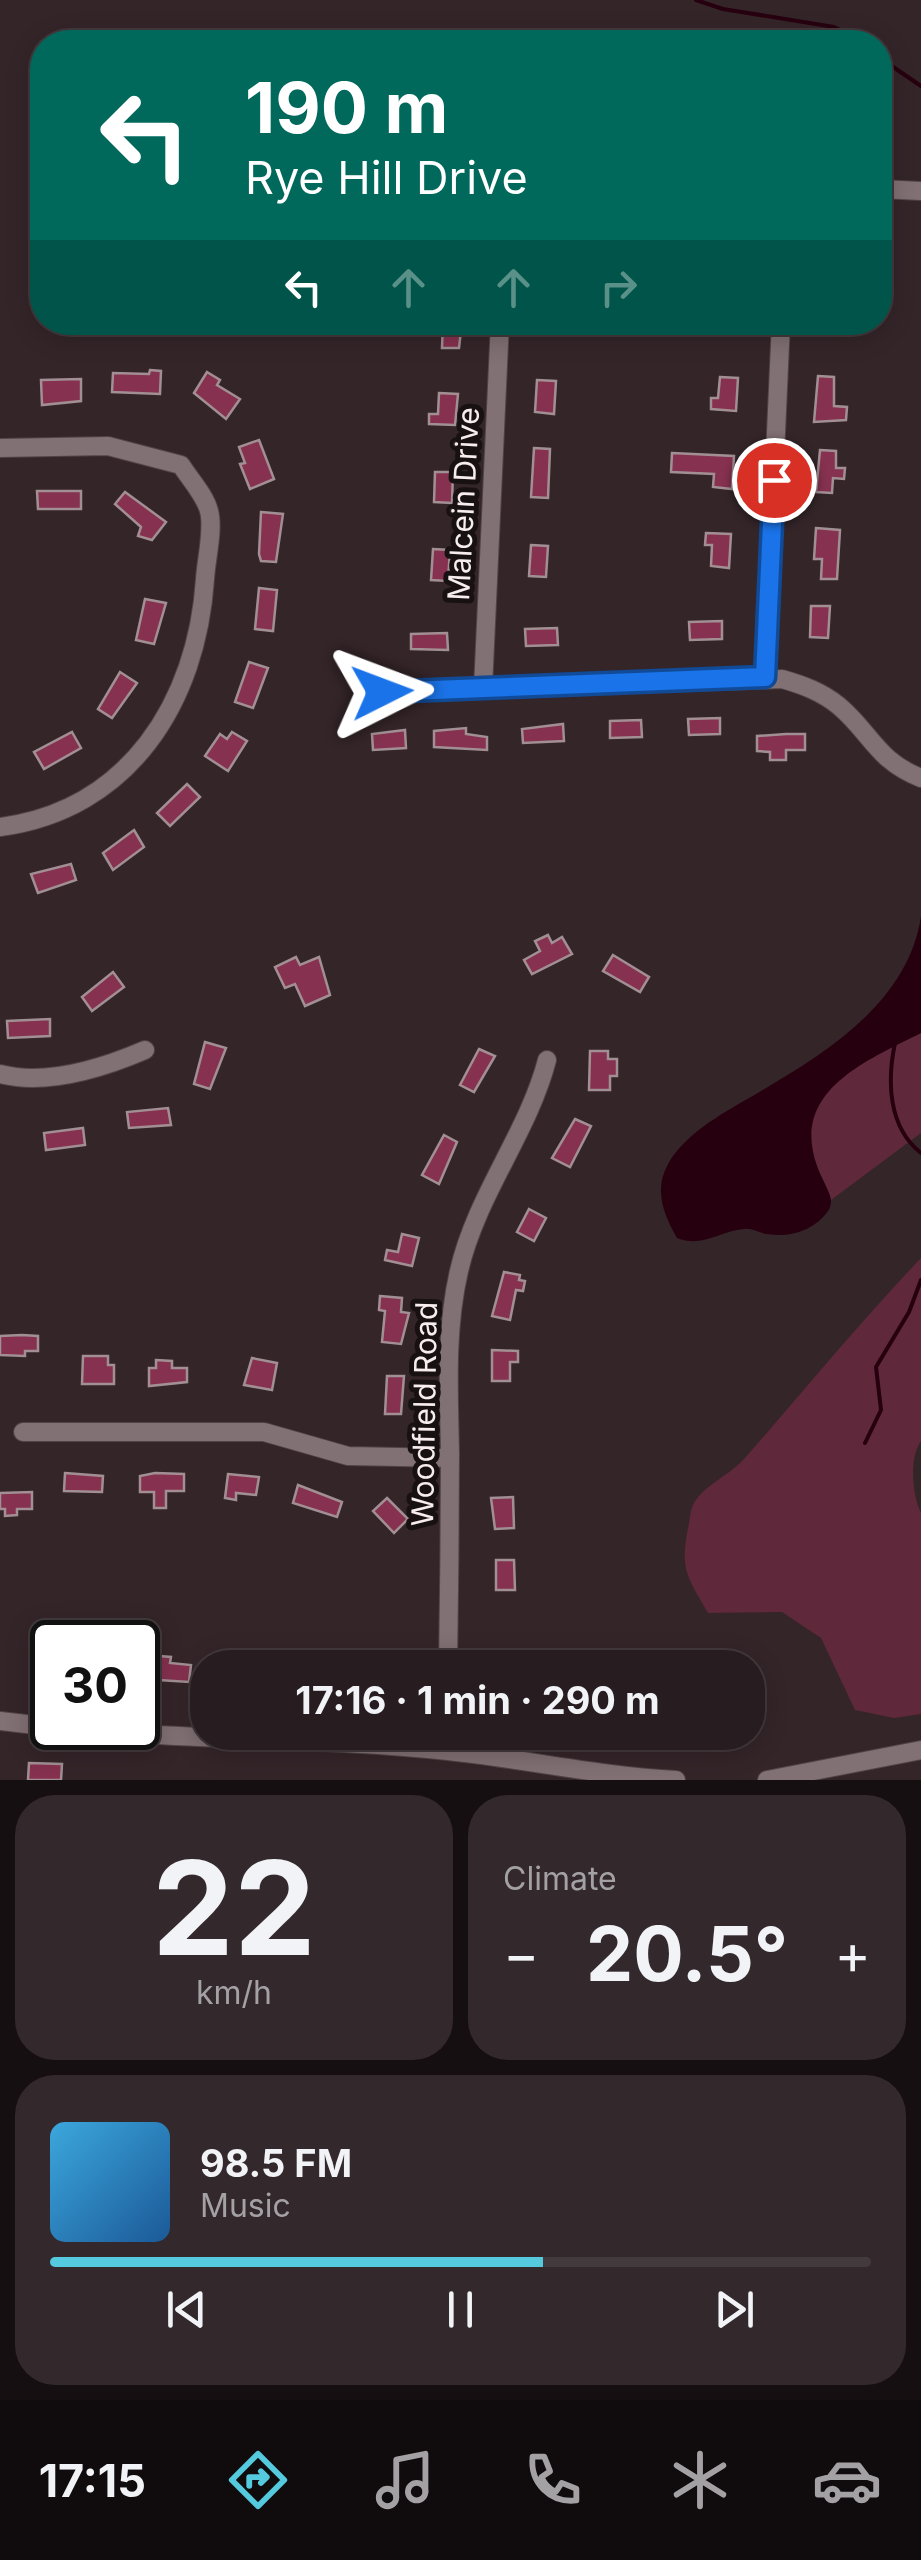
<!DOCTYPE html>
<meta charset="utf-8">
<style>
:root{--surface:#271c1f;--page:#33292c;--text:#f1f3f6;--muted:#a4a1a4;--line:#433a3d;--accent:#55cade}
body{margin:0;font-family:Inter,sans-serif;background:var(--page);color:var(--text);height:100vh;display:flex;flex-direction:column;font-size:38px;white-space:nowrap}
*{box-sizing:border-box;margin:0}
p{font-size:32px;color:var(--muted)}
.icon{flex:none;width:55px;height:55px;fill:none;stroke:currentColor;stroke-width:2;stroke-linecap:round;stroke-linejoin:round}
.map{position:relative;height:1780px;overflow:hidden}
.panel{display:flex;flex-direction:column;gap:15px;padding:15px;background:#150f11;flex:1}
.panel>*{flex:none}
.banner{position:absolute;left:30px;top:30px;width:862px;height:305px;border-radius:40px;box-shadow:0 5px 25px #0003,0 0 0 2px var(--line);background:#00695c;color:#fff;overflow:hidden}
.speed{position:absolute;left:30px;top:1620px;display:flex;gap:20px;font-size:50px;font-weight:700;text-align:center}
.speed>*{display:grid;place-content:center;width:130px;height:130px;border-radius:50%;background:var(--surface);box-shadow:0 5px 25px #0003,0 0 0 2px var(--line);line-height:1}
.speed .limit{border:5px solid #111;border-radius:15px;background:#fff;color:#111}
.pin{position:absolute;display:grid;place-items:center;width:85px;height:85px;color:#fff;margin:-42px;border:5px solid #fff;border-radius:50%;box-shadow:0 2px 10px #0007}
.me{position:absolute;width:110px;margin:-55px;rotate:87deg;stroke-linejoin:round;filter:drop-shadow(0 0 8px #0008)}
.turn{display:flex;align-items:center;gap:35px;height:210px;padding:0 50px;font-size:45px}
.turn .icon{width:130px;height:130px;stroke-width:2.5}
.turn b{display:block;font-size:70px;line-height:85px}
.lanes{display:flex;align-items:center;height:95px;padding:0 50px;background:#0003;justify-content:center;gap:50px;direction:ltr}
.lanes .off{opacity:.35}
.big{font-size:75px;font-weight:700;line-height:1.1}
.panel .tile{flex:1;display:flex;flex-direction:column;justify-content:center;gap:15px;min-width:0;padding:0 35px;border-radius:40px;background:var(--page)}
.panel .dial{align-items:center;gap:0}
.dial b{font-size:130px;line-height:1}
.song{display:flex;align-items:center;gap:30px}
.cover{width:120px;height:120px;border-radius:15px;background:linear-gradient(135deg,hsl(200 70% 55%),hsl(210 70% 35%))}
.played{height:10px;border-radius:5px;background:linear-gradient(90deg,var(--accent) 60%,var(--line) 60%)}
.keys{display:flex;justify-content:space-around;direction:ltr}
.heat{display:flex;justify-content:space-between;align-items:center;font-size:55px;direction:ltr}
.panel .tiles{flex:1;display:grid;gap:15px;grid-template-columns:1fr 1fr}
.tile:last-child{grid-column:span 2}
.trip{position:absolute;left:190px;top:1650px;width:575px;height:100px;border-radius:40px;background:var(--surface);box-shadow:0 5px 25px #0003,0 0 0 2px var(--line);font-weight:700;line-height:100px;text-align:center}
.dock{display:flex;height:160px;justify-content:space-around;align-items:center;background:#100b0c;color:var(--muted)}
.dock .icon{width:70px;height:70px}
.dock .current{color:var(--accent)}
.dock b{font-size:45px;color:var(--text)}
.map>svg:first-child{display:block}
</style>
<div class="map">
<svg width="921" height="1780" viewBox="0 0 921 1780">
<rect width="100%" height="100%" fill="#342529"/>
<g fill="#5f283b">
<path d="M921 1033V1133L831 1200C826 1183 815 1167 812 1149 801 1084 873 1057 921 1033Z"/>
<path d="M921 1258V1441C909 1457 912 1495 921 1513V1714L894 1718 855 1710 821 1638 782 1612 708 1613C687 1576 680 1571 688 1528 690 1521 690 1511 693 1505 703 1485 729 1476 744 1459 803 1392 859 1323 921 1258Z"/>
</g>
<path fill="#27000f" d="M921 916V1033C857 1065 781 1097 824 1182 828 1191 835 1201 828 1211 814 1231 789 1238 767 1234 759 1233 752 1228 744 1229 720 1231 702 1248 677 1238 664 1215 654 1191 667 1166 682 1136 721 1114 749 1098 821 1056 908 1005 921 916Z"/>
<g fill="none" stroke-linecap="round" stroke-linejoin="round">
<g stroke="#27000f" stroke-width="4">
<polyline points="696,0 723,9 834,27 863,42"/>
<polyline points="880,58 921,86"/>
<path d="M895 1043C887 1081 888 1127 921 1153"/>
<polyline points="865,1443 881,1410 876,1367 909,1312 921,1280"/>
</g>
</g>
<g fill="#85314f" stroke="#a18f93" stroke-width="2.5">
<polygon points="443,322 462,322 459,348 442,348"/>
<polygon points="150,370 161,371 160,394 112,392 113,373 149,374"/>
<polygon points="207,372 220,380 217,385 240,399 226,419 194,393"/>
<polygon points="818,376 834,377 834,406 847,407 846,420 814,422"/>
<polygon points="720,377 738,378 736,411 711,409 711,398 718,398"/>
<polygon points="81,379 81,401 42,405 41,380"/>
<polygon points="537,380 556,381 554,414 535,412"/>
<polygon points="439,393 458,394 455,425 429,424 429,414 438,414"/>
<polygon points="259,440 274,479 250,489 240,464 245,463 239,447"/>
<polygon points="534,448 550,449 548,498 531,497"/>
<polygon points="820,450 836,451 836,468 845,468 844,479 833,478 832,493 816,492"/>
<polygon points="672,453 734,456 732,489 713,487 714,474 671,472"/>
<polygon points="435,472 453,472 452,503 434,502"/>
<polygon points="37,491 81,491 81,509 38,509"/>
<polygon points="125,492 166,522 152,540 138,536 141,527 115,504"/>
<polygon points="261,512 283,514 276,562 261,561 259,554"/>
<polygon points="816,528 840,530 837,579 821,579 822,559 814,559"/>
<polygon points="706,533 731,534 729,568 711,566 712,545 705,545"/>
<polygon points="531,545 548,546 546,577 529,576"/>
<polygon points="433,549 450,550 448,581 431,580"/>
<polygon points="259,588 277,590 273,631 255,629"/>
<polygon points="145,599 166,603 154,644 136,640"/>
<polygon points="811,606 830,606 828,638 810,637"/>
<polygon points="722,621 722,639 690,640 689,622"/>
<polygon points="557,628 558,645 526,646 525,629"/>
<polygon points="447,633 448,650 411,649 411,634"/>
<polygon points="249,662 268,668 253,708 235,702"/>
<polygon points="120,672 137,683 112,718 98,709"/>
<polygon points="720,718 720,734 689,735 688,719"/>
<polygon points="641,720 642,737 610,738 610,721"/>
<polygon points="563,724 564,741 523,743 522,729"/>
<polygon points="466,728 466,734 487,737 487,750 434,747 434,731"/>
<polygon points="405,730 406,748 373,750 372,734"/>
<polygon points="72,732 81,748 44,769 34,752"/>
<polygon points="232,732 247,741 228,771 205,756 220,734 227,739"/>
<polygon points="786,734 805,734 805,750 786,750 786,760 770,760 770,752 757,751 757,736"/>
<polygon points="187,784 200,797 170,826 157,813"/>
<polygon points="134,830 144,847 113,870 103,853"/>
<polygon points="71,864 76,880 38,893 31,874"/>
<polygon points="548,935 552,943 562,937 572,954 532,974 524,960 540,951 535,941"/>
<polygon points="613,955 649,977 640,992 603,971"/>
<polygon points="296,957 300,965 319,957 330,995 305,1006 295,984 285,988 275,967"/>
<polygon points="113,972 124,987 92,1011 82,997"/>
<polygon points="50,1019 50,1036 8,1038 7,1021"/>
<polygon points="205,1042 226,1048 210,1089 194,1084"/>
<polygon points="479,1049 495,1056 474,1092 460,1085"/>
<polygon points="590,1051 608,1051 608,1059 617,1059 617,1076 610,1076 610,1090 589,1090"/>
<polygon points="168,1108 171,1125 129,1128 127,1112"/>
<polygon points="575,1119 591,1126 570,1167 552,1158"/>
<polygon points="83,1128 85,1145 46,1150 44,1133"/>
<polygon points="444,1135 457,1142 439,1184 422,1175"/>
<polygon points="529,1209 546,1218 534,1241 517,1232"/>
<polygon points="402,1234 419,1238 412,1266 385,1260 387,1250 398,1252"/>
<polygon points="504,1272 520,1275 519,1280 525,1281 523,1291 516,1290 510,1320 492,1316"/>
<polygon points="380,1296 402,1298 401,1312 409,1313 401,1344 382,1342 385,1311 379,1310"/>
<polygon points="22,1335 38,1336 38,1351 25,1351 25,1356 0,1355 0,1336"/>
<polygon points="492,1350 518,1351 518,1362 510,1362 510,1381 492,1381"/>
<polygon points="83,1356 108,1356 108,1365 114,1365 114,1384 82,1384"/>
<polygon points="252,1358 277,1363 272,1390 244,1385"/>
<polygon points="156,1360 172,1361 172,1368 187,1368 187,1382 149,1386 149,1368 156,1368"/>
<polygon points="387,1376 404,1376 401,1414 385,1414"/>
<polygon points="65,1473 103,1476 102,1492 64,1491"/>
<polygon points="155,1473 184,1474 184,1491 166,1491 166,1508 154,1508 154,1492 140,1492 140,1476"/>
<polygon points="228,1474 259,1477 256,1495 236,1493 236,1500 225,1498"/>
<polygon points="298,1485 342,1502 337,1517 293,1503"/>
<polygon points="32,1492 32,1509 17,1509 17,1515 5,1516 5,1509 0,1509 0,1493"/>
<polygon points="513,1497 514,1528 495,1529 491,1498"/>
<polygon points="387,1498 408,1519 394,1533 373,1511"/>
<polygon points="496,1560 514,1560 515,1590 496,1590"/>
<polygon points="159,1656 171,1657 170,1663 191,1665 189,1682 143,1679 145,1661 158,1662"/>
<polygon points="29,1763 62,1764 61,1780 28,1780"/>
</g>
<g fill="none" stroke-linecap="round" stroke-linejoin="round">
<g stroke="#504447" stroke-width="20">
<g id="minor">
<polyline points="880,189 921,191"/>
<path d="M0 448 108 446 181 465C189 478 205 495 209 511 214 529 206 560 205 579 197 702 129 810 0 827"/>
<polyline points="765,677 781,322"/>
<polyline points="483,688 500,322"/>
<path d="M382 692 782 679C803 685 822 692 839 706 871 733 877 761 921 778"/>
<path d="M0 1074C46 1086 103 1068 145 1050"/>
<polyline points="23,1432 264,1432 348,1456 450,1458"/>
<path d="M448 1668C449 1596 450 1525 450 1453 449 1393 445 1331 459 1271 476 1196 528 1133 547 1060"/>
<polyline points="0,1721 52,1727"/>
<path d="M59 1728C188 1741 319 1737 448 1751 524 1759 600 1776 676 1780"/>
<polyline points="767,1780 921,1750"/>
</g>
</g>
<use href="#minor" stroke="#817074" stroke-width="18"/>
</g>
<g fill="none" stroke-linecap="round" stroke-linejoin="round">
<g stroke="#114b97" stroke-width="25">
<polyline id="route" points="382,692 765,677 774,480"/>
</g>
<use href="#route" stroke="#1a73e8" stroke-width="18"/>
</g>
<g text-anchor="middle" stroke-width="10" stroke-linejoin="round" paint-order="stroke">
<g font-size="30" fill="#f7edef" stroke="#171112">
<text transform="translate(464 504) rotate(-87)" y="10">Malcein Drive</text>
<text transform="translate(425 1414) rotate(-89)" y="10">Woodfield Road</text>
</g>
</g>
</svg>
<div class="speed"><div class="limit">30</div></div>
<div class="pin" style="left:774px;top:480px;background:#d93025"><svg class="icon" aria-label="arrive" viewBox="0 0 24 24"><path d="M6 21V4h12l-3 4 3 4H6"/></svg></div>
<svg class="me" style="left:382px;top:692px" viewBox="-20 -20 40 40"><path d="M0-17L14 15 0 8-14 15z" fill="#1a73e8" stroke="#fff" stroke-width="4"/></svg>
<div class="trip">17:16 · 1 min · 290 m</div>
<div class="banner">
<div class="turn"><svg class="icon" aria-label="left" viewBox="0 0 24 24"><path d="M17 20v-9H6M10 6l-5 5 5 5"/></svg><div><b>190 m</b>Rye Hill Drive</div></div>
<div class="lanes"><svg class="icon" aria-label="left" viewBox="0 0 24 24"><path d="M17 20v-9H6M10 6l-5 5 5 5"/></svg><svg class="icon off" aria-label="ahead" viewBox="0 0 24 24"><path d="M12 20V5M6 11l6-6 6 6"/></svg><svg class="icon off" aria-label="ahead" viewBox="0 0 24 24"><path d="M12 20V5M6 11l6-6 6 6"/></svg><svg class="icon off" aria-label="right" viewBox="0 0 24 24"><path d="M7 20v-9h11M14 6l5 5-5 5"/></svg></div>
</div>
</div>
<section class="panel">
<div class="tiles">
<div class="tile dial"><b>22</b><p>km/h</p></div>
<div class="tile"><p>Climate</p>
<div class="heat"><a>−</a><b class="big">20.5°</b><a>+</a></div>
</div>
<div class="tile">
<div class="song"><i class="cover"></i><div><b>98.5 FM</b><p>Music</p></div></div>
<div class="played"></div>
<div class="keys"><svg class="icon" aria-label="previous" viewBox="0 0 24 24"><path d="M18 5L8 12l10 7zM5 5v14"/></svg><svg class="icon" aria-label="pause" viewBox="0 0 24 24"><path d="M8 5v14M16 5v14"/></svg><svg class="icon" aria-label="next" viewBox="0 0 24 24"><path d="M6 5l10 7-10 7zM19 5v14"/></svg></div>
</div>
</div>
</section>
<nav class="dock">
<b>17:15</b>
<svg class="icon current" aria-label="directions" viewBox="0 0 24 24"><path d="M12 3l9 9-9 9-9-9zM9 14v-3h6M13 9l2 2-2 2"/></svg>
<svg class="icon" aria-label="music" viewBox="0 0 24 24"><path d="M9 18V5l10-2v13"/><circle cx="6" cy="18" r="3"/><circle cx="16" cy="16" r="3"/></svg>
<svg class="icon" aria-label="phone" viewBox="0 0 24 24"><path d="M5 4h4l2 5-3 2q2 4 5 5l2-3 5 2v4C11 20 4 13 5 4z"/></svg>
<svg class="icon" aria-label="climate" viewBox="0 0 24 24"><path d="M12 3v18M4 7l16 10M4 17L20 7"/></svg>
<svg class="icon" aria-label="car" viewBox="0 0 24 24"><path d="M5 17H2v-5l4-1 3-4h7l3 4 3 1v5h-3M9 17h6M6 11h13"/><circle cx="7" cy="17" r="2"/><circle cx="17" cy="17" r="2"/></svg>
</nav>
